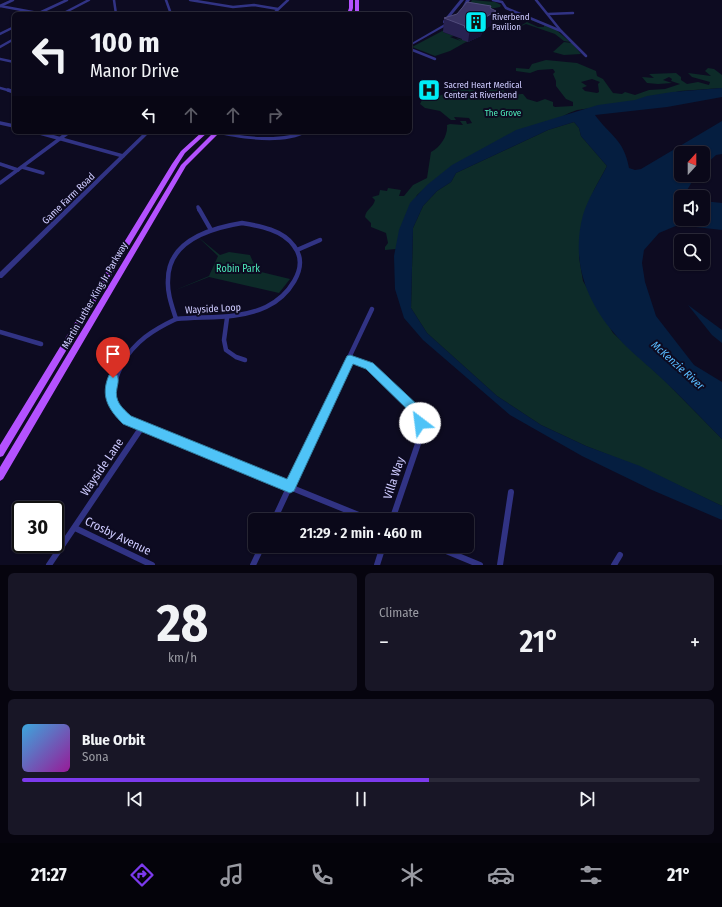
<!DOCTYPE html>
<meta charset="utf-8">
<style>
:root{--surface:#0a0819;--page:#181626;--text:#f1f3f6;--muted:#999aa2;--line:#2a2938;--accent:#7c3aed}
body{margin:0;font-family:"Fira Sans Condensed",sans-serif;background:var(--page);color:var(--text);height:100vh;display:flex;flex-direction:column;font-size:15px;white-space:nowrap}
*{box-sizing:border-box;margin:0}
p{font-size:13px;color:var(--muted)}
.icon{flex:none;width:22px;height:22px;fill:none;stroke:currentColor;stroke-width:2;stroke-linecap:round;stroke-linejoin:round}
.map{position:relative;height:565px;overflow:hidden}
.panel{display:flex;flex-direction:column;gap:8px;padding:8px;background:#06040e;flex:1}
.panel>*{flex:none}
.guide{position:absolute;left:12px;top:12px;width:400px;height:122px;border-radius:6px;box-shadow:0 1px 3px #0004,0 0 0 1px var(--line);background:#0a0819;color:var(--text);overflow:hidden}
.needle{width:26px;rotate:21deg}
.fabs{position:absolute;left:674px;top:146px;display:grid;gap:8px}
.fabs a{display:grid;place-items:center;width:36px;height:36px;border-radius:6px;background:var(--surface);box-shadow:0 1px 3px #0004,0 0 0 1px var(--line);font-size:20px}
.speed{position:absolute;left:12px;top:501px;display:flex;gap:8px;font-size:20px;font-weight:700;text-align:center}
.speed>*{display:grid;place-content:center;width:52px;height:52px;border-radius:50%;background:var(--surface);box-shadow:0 1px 3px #0004,0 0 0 1px var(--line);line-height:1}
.speed .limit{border:2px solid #111;border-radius:6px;background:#fff;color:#111}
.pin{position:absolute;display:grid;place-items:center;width:34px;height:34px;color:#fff;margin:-41px -17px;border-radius:50% 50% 50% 0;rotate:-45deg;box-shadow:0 0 4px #0007}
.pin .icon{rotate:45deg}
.me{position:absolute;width:44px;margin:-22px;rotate:330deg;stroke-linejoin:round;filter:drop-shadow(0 0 3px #0008)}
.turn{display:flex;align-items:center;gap:14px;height:84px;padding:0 12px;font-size:18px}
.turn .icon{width:52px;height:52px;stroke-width:2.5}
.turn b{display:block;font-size:28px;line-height:34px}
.lanes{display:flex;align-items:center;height:38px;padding:0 12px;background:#0003;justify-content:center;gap:20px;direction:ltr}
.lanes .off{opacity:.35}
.big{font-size:30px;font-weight:600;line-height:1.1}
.panel .card{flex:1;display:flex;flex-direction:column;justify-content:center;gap:6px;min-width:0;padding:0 14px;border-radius:6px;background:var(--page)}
.panel .dial{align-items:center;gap:0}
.dial b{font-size:52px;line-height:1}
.song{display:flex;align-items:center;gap:12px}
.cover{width:48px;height:48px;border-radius:6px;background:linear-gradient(135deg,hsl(200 70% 55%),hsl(300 70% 35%))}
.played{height:4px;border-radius:2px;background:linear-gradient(90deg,var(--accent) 60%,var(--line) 60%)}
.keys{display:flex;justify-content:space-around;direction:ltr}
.heat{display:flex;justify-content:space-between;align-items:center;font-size:22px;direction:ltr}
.panel .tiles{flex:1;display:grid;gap:8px;grid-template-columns:1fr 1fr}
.card:last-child{grid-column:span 2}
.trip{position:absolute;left:248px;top:513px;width:226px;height:40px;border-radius:6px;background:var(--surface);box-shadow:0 1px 3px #0004,0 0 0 1px var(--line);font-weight:600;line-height:40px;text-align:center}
.menu{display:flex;height:64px;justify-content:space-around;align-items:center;background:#04030a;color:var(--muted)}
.menu .icon{width:28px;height:28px}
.menu .current{color:var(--accent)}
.menu b{font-size:18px;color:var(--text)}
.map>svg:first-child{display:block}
</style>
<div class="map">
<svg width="722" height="565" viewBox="0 0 722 565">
<rect width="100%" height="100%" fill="#0d0b21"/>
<g fill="#0d2b29" fill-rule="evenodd">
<polygon points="472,0 495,2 501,5 500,7 495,8 467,9"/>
<polygon points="530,18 555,29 570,42 564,41 555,34 526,24 515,29 527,22 538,27 544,27 544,25 528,19"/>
<polygon points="446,29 443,32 454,36 450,37 461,41 456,38 471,42 466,42 450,51 435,56 412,47"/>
<polygon points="564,42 572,43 581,54 564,55 553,52"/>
<path d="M546 60 577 63 596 71 597 76 603 79 613 93 622 94 625 92 635 95 649 90 665 89 680 84 671 81 672 79 669 77 663 80 672 83 658 84 647 83 642 77 654 78 649 74 676 73 681 77V80L687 84 698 82 709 85 710 82 692 77 688 73 711 76 705 71 708 68 714 69 722 75V88L680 91 641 101 577 110 569 113 424 189 417 195 396 249 385 250V247L388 243 386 233 371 227V223L365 217C366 209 373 208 375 200L372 197 379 195 380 190 387 191 388 188 401 190 399 196H404L413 185 427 178 431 152C441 147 448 135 447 125L450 124 463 125 460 121H466L467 124 472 123 469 118 454 117 456 120H451L440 111 425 108 420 104 423 98 428 96 432 99 463 86 479 92H488C496 82 503 93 513 94 516 95 519 94 523 94L527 99 537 102 545 99 553 102V106L555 107 573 106V102L566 99 556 86V81L553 74 555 72 553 69 538 70 530 73 516 71V68L529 69 532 64ZM592 79 600 82 598 84 599 92 597 93 585 91 582 88 587 86 581 82Z"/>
<polygon points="574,122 579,128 581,136 607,166 594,190 584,215 579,257 583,281 613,333 665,381 722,439 722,506 640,467 586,446 541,425 497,396 427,333 411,308 413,228 423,206 437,191 451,182 456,173 548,130"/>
<polygon points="198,237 220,255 229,252 250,255 257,271 290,279 279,293 209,277 173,291 209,276 218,256"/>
</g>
<g fill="#051e40">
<path d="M722 88V97L667 107 595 115C610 136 624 139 629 168L635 170 641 169 722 121V154L716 155 703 167V153H681V175H696L683 197H681V219H703V201L722 203V230L678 225 659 233 644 250 642 263 645 282 656 316 694 365 722 382V439C701 418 680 395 658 375 643 361 626 348 614 333 585 299 571 259 583 215 588 198 599 182 607 166L581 136 579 128 574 122 548 130 456 173 451 182 437 191 423 206 413 228 411 308 427 333 497 396 541 425 586 446 640 466 722 506V520L652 490 582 456 510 415 423 340 404 318 395 289 394 256 399 230 410 203 427 185 452 165 516 130 598 105 635 100 647 96 672 92Z"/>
<polygon points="688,305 722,330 722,343 712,335"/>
</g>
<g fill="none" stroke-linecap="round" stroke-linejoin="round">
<g stroke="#313384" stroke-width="2.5">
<polyline points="114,0 116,14"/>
<polyline points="166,0 171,14"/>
<polyline points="190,0 233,7 254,5 278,9"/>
<polyline points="493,0 502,2 506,8 561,31"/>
<polyline points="536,0 561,31 586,56"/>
<polyline points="0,6 38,13"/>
<polyline points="0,6 13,0"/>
<polyline points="37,14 67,0"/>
<polyline points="62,14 89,0"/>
<polyline points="171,14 183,14"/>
<polyline points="273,14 288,0"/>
<polyline points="548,14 573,13"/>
<polyline points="0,34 14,27"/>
<polyline points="0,47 14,39"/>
<polyline points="410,49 435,59"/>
<polyline points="0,59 14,62"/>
<polyline points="0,88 11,91"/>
</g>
<g stroke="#313384" stroke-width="3.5">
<polyline points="8,90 14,92"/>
<polyline points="0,123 14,126"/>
<polyline points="36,132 123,156"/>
<polyline points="0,164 18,170"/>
<polyline points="22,167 43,173"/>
<polyline points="0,183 69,132"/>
<polyline points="198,207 199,210"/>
</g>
<g stroke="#313384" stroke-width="4.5">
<polyline points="199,209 211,230"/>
<path d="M242 223C260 226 283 230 294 246 311 268 287 297 266 307 238 320 206 316 176 319 172 306 167 293 168 280 168 241 211 228 242 223Z"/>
<polyline points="297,250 320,240"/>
<polyline points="227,318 224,340 226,350 236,357 245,360"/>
<polyline points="0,332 41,344"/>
<polyline points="350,359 363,364"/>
<path d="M122 364C135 341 153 330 176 319"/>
<polyline points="346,364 372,309"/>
</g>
<g stroke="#313384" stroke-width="6">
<path d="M122 363C110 387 105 404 130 422L371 520"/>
<polyline points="361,363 369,366 419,414 422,432 392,520"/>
<polyline points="274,520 347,363"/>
<polyline points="75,528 152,565"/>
<polyline points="434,546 480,565"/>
<polyline points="49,565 142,427"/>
<polyline points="253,565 262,546"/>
<polyline points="377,565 383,546"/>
<polyline points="500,565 511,492"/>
<polyline points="614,565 620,555"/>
</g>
<g fill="#313384" fill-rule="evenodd">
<polygon points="460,0 464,0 445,23 443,23 443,21"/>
<polygon points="466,0 470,0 462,12 460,12"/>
<polygon points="448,22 451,23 410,46 410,44"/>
<polygon points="145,132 150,132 2,278 0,278 0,272"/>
<path d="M213 132C229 132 245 137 262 137 269 137 277 137 284 136 292 135 300 132 308 132 285 146 240 139 215 133Z"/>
<polygon points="240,132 292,132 290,133 270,135 242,133"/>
</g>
<g fill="#b452ff" fill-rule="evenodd">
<polygon points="349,0 353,0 353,8 351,14 347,14 349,8"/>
<rect x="355" y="0" width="4" height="14"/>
<polygon points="202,132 208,132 185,153 178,164 3,456 0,457 0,445 172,164 181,151"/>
<polygon points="214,132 220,132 186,166 3,479 0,481 0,467 181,165"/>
</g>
</g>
<polygon fill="#282251" points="491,6 490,9 493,24 482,31 481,36 468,42 462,40 462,39 443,32 444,18"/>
<polygon fill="#161136" points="491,6 489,15 496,11 493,24 482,31 481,36 468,42 470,29 479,21"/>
<polygon fill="#3a3464" stroke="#514c7c" points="467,2 491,6 490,8 496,11 479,21 483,23 470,29 464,27 465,26 444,18 457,14"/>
<path fill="#4fc3f7" stroke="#337fa1" d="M350 355 373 363 423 410 426 423 424 426 420 428 416 426 414 416 366 369 353 364 294 491 290 493 123 424C108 409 100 396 109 375H117C119 380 118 383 117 388 114 401 122 408 131 416L287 479 347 356Z"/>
<defs>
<g id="building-square" transform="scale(1.15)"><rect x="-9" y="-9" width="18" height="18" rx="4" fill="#00ecf6" stroke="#0d0b21"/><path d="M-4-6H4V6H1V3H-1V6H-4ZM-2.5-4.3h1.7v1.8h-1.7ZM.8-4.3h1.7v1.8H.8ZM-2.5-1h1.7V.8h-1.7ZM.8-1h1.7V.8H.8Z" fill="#111"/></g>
<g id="hospital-square" transform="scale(1.15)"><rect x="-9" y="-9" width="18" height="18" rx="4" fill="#00ecf6" stroke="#0d0b21"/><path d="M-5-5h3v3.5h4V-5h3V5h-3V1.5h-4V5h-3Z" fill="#111"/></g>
</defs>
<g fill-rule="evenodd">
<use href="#building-square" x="476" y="22"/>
<use href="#hospital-square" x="429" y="90"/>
</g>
<g text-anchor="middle" stroke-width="4" stroke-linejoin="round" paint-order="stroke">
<g font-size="9" fill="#cecbff" stroke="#0d0b21" text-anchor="start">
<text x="492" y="20">Riverbend<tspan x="492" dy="10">Pavilion</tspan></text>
<text x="444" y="88">Sacred Heart Medical<tspan x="444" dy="10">Center at Riverbend</tspan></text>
</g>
<g font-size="9" fill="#4ceab9" stroke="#0d0b21">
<text x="503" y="116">The Grove</text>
</g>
<g font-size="10" fill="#cecbff" stroke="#0d0b21">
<text transform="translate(68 198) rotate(-44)" y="4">Game Farm Road</text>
<text transform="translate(94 295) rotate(-60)" y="4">Martin Luther King Jr. Parkway</text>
<text transform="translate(213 308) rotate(-3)" y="4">Wayside Loop</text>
</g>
<g font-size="10" fill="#4ceab9" stroke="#0d0b21">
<text x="238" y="272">Robin Park</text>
</g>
<g font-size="11" font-style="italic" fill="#59bcff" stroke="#0d0b21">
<text transform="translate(678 365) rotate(42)" y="4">McKenzie River</text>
</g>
<g font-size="12" fill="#cecbff" stroke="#0d0b21">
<text transform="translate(102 467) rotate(-56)" y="4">Wayside Lane</text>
<text transform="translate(394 478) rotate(-72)" y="4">Villa Way</text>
<text transform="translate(118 536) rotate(26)" y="4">Crosby Avenue</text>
</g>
</g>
</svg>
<div class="fabs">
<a><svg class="needle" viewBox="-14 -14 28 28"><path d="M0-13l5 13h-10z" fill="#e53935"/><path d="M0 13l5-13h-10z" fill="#999aa2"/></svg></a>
<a><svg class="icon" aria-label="sound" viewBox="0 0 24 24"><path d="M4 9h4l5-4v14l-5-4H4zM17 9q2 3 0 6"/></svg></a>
<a><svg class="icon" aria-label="search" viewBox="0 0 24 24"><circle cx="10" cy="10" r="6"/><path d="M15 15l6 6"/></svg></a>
</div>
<div class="speed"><div class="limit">30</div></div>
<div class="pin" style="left:113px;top:378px;background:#d93025"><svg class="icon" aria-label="arrive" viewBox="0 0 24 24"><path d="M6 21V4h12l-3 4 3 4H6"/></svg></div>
<svg class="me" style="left:420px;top:423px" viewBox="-20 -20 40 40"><circle r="19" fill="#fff"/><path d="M0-13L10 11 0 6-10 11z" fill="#4fc3f7"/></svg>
<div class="trip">21:29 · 2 min · 460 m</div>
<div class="guide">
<div class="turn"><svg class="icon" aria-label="left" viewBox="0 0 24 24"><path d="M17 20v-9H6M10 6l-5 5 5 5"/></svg><div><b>100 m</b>Manor Drive</div></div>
<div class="lanes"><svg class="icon" aria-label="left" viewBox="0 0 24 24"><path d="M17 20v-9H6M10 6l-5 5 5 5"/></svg><svg class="icon off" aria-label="ahead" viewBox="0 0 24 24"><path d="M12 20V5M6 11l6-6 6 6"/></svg><svg class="icon off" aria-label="ahead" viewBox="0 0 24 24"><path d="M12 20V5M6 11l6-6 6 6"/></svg><svg class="icon off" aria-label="right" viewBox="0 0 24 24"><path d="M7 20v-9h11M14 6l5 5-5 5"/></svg></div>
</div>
</div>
<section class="panel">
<div class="tiles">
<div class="card dial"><b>28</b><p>km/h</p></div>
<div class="card"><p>Climate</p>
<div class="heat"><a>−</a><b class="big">21°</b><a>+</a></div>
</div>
<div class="card">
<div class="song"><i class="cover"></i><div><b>Blue Orbit</b><p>Sona</p></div></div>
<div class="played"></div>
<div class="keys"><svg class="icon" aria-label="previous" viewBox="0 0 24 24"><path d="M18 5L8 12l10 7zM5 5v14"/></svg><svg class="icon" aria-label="pause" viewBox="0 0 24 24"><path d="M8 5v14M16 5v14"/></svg><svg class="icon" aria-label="next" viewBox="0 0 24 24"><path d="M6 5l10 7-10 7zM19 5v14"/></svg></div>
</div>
</div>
</section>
<nav class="menu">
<b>21:27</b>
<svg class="icon current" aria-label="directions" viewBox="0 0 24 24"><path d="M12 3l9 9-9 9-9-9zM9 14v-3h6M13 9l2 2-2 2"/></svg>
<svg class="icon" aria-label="music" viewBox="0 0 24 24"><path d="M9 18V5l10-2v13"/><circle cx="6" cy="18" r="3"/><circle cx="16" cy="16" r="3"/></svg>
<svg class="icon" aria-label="phone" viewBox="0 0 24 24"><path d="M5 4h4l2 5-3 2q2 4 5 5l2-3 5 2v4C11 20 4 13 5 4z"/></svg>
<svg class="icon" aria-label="climate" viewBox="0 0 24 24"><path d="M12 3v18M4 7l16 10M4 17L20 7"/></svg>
<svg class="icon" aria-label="car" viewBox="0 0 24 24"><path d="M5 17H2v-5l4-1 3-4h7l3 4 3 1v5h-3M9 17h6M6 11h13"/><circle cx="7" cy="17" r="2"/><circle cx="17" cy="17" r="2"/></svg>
<svg class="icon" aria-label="filters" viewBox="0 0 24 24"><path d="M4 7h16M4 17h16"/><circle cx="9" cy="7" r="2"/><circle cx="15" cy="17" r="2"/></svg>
<b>21°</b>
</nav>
